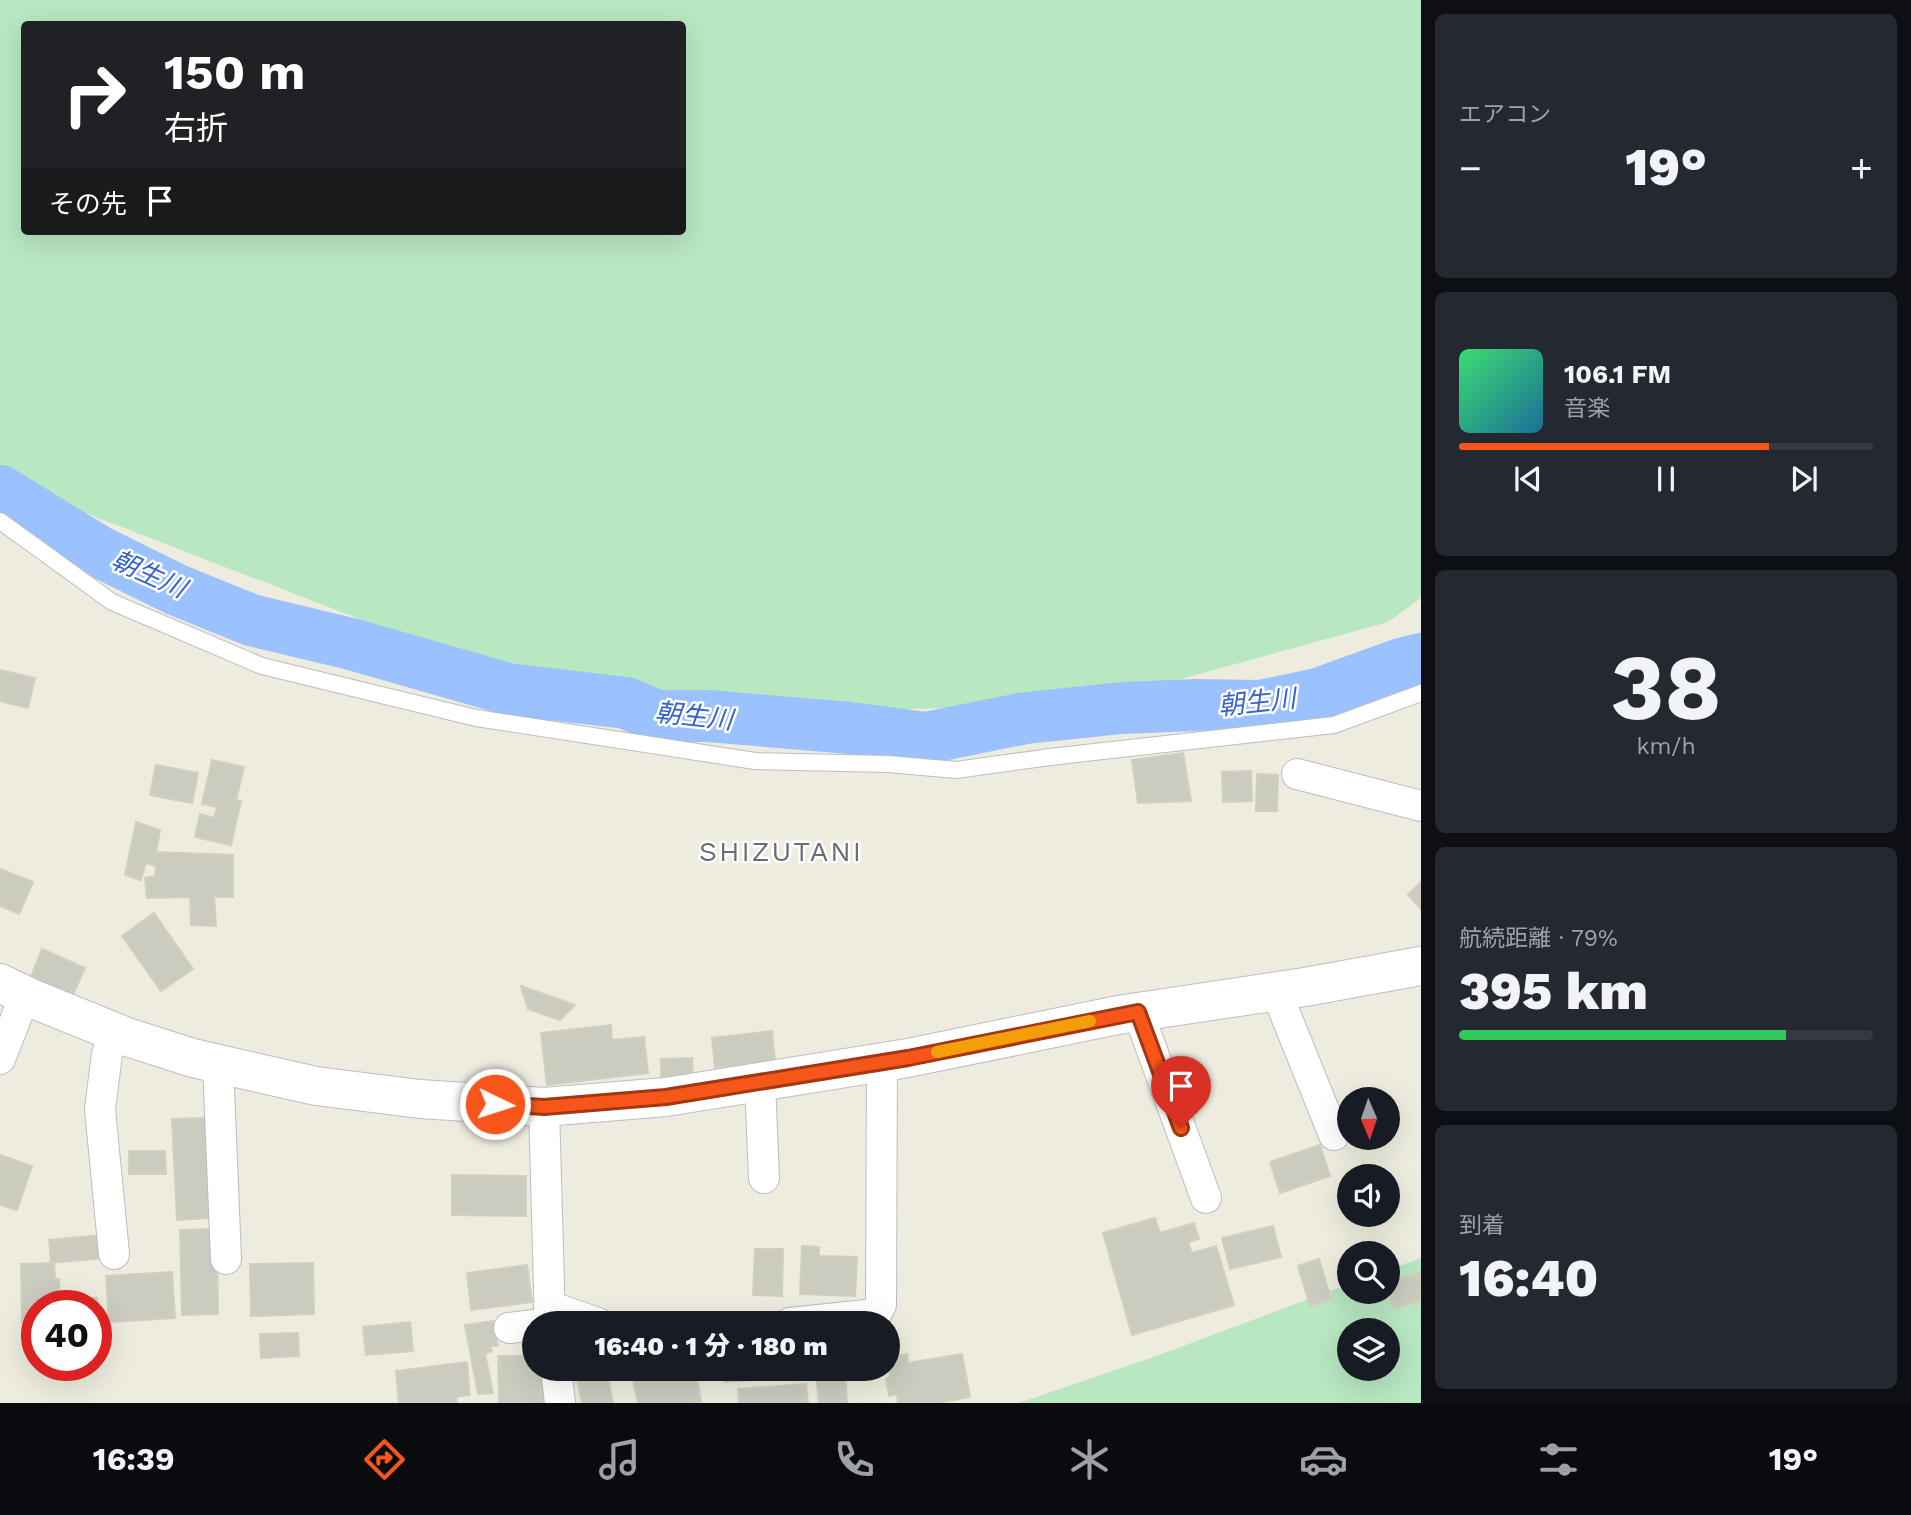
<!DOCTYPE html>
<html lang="ja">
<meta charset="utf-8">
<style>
:root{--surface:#171b24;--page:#242831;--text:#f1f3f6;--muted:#9ea1a6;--line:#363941;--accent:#f7561b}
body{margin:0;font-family:"Work Sans","Noto Sans JP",sans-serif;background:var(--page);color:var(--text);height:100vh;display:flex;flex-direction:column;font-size:26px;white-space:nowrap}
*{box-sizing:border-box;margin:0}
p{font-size:23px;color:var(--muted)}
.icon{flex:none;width:38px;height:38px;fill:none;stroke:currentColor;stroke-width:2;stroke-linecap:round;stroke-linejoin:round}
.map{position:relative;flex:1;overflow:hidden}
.sheet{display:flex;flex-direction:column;gap:14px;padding:14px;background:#0d0f14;width:490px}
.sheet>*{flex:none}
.hud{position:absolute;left:21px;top:21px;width:665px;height:214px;border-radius:7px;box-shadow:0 7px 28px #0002;background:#202124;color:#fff;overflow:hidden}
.needle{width:46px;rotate:178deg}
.tools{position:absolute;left:1337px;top:1087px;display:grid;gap:14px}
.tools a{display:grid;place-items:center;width:63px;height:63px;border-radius:50%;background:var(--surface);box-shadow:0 7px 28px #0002;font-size:35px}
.speed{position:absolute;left:21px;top:1290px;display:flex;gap:14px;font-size:35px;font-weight:700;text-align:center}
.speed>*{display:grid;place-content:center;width:91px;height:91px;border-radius:50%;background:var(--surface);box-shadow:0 7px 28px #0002;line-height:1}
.speed .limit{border:10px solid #d22;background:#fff;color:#111}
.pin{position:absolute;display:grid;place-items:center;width:60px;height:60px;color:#fff;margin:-72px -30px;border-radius:50% 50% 50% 0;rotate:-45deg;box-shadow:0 0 7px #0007}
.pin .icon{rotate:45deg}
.me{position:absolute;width:77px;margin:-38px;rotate:94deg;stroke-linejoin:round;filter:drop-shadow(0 0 5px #0008)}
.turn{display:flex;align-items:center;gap:24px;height:147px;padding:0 28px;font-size:32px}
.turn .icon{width:91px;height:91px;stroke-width:2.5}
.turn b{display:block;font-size:49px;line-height:60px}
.then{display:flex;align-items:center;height:66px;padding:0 28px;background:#0003;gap:14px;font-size:26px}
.big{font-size:52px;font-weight:800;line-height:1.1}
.sheet .card{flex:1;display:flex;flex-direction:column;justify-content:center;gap:10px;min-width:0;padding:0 24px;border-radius:10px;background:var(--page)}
.sheet .dial{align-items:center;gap:0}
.dial b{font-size:91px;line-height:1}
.song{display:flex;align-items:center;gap:21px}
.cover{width:84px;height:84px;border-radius:10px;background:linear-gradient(135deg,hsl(140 70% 55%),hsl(200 70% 35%))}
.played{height:7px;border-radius:4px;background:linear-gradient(90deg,var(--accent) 75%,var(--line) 75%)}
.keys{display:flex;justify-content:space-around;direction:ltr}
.heat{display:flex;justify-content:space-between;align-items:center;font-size:38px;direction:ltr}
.charge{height:10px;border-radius:5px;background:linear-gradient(90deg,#34c759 79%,var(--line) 0)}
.trip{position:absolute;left:522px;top:1311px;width:378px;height:70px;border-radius:35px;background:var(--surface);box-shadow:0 7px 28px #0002;font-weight:800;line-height:70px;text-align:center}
.menu{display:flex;height:112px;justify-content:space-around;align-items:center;background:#090b0e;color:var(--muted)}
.menu .icon{width:49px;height:49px}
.menu .selected{color:var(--accent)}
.menu b{font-size:32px;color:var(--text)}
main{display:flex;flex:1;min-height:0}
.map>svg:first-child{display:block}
</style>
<main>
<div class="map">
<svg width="1421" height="1403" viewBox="0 0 1421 1403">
<rect width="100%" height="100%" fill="#edecdf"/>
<g fill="#b8e7c1" fill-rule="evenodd">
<path d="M0 0H1421V598L1388 622 1163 684 949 708 657 716 365 621 0 480ZM24 24H682V231H24Z"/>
<path d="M1421 1258V1403H1019L1159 1355 1349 1284V1292H1388V1270ZM1349 1330H1388V1368H1349Z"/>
</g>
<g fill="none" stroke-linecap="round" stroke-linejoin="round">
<polyline stroke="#9cc1ff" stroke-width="52" points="0,491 98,551 177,590 251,620 351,644 508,689 626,703 657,716 708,716 850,728 926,738 1026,718 1122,708 1196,705 1260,706 1318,694 1401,664 1421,659"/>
</g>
<g fill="#cccbc0" stroke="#d2cfbd" stroke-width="2">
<polygon points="0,670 35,678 28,708 0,701"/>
<polygon points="1183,753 1191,801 1138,803 1132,760"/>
<polygon points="212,760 244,767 236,800 241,801 231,845 195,837 200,814 214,818 217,807 202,804"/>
<polygon points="156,765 198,773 192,803 150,795"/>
<polygon points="1251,771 1252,801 1223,802 1222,772"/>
<polygon points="1257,774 1278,775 1277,811 1256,811"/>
<polygon points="136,822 160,830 156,852 233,855 233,897 214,897 216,926 191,925 190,897 147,898 145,878 155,876 156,866 146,863 141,880 125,875"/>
<polygon points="0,869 33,882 19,914 0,906"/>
<polygon points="1421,882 1421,909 1408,895"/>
<polygon points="154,913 193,969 161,991 122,936"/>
<polygon points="42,949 85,968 71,999 29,982"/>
<polygon points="521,986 575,1005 560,1020 528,1009"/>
<polygon points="611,1025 612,1040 644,1037 648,1073 547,1085 541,1033"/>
<polygon points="772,1031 775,1061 715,1068 712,1038"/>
<polygon points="692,1058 693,1078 661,1079 661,1059"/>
<polygon points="206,1118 211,1218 177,1220 172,1119"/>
<polygon points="1320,1145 1330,1176 1280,1193 1270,1162"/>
<polygon points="129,1151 165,1151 166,1174 129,1174"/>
<polygon points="0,1155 32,1166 17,1210 0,1205"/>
<polygon points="452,1175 526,1176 526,1216 452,1215"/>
<polygon points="1155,1218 1160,1233 1194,1223 1199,1239 1188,1242 1192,1253 1216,1246 1234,1305 1132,1335 1103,1233"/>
<polygon points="1273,1226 1281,1257 1230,1269 1222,1238"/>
<polygon points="217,1229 218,1314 182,1315 180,1230"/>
<polygon points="101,1235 103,1258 51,1263 49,1240"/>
<polygon points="802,1246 819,1247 819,1256 857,1257 855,1296 800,1294"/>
<polygon points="755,1249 783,1249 782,1296 753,1295"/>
<polygon points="1319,1259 1331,1299 1310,1306 1298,1266"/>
<polygon points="54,1263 55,1279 59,1279 60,1299 97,1298 97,1321 96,1306 37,1306 37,1322 22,1323 21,1264"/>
<polygon points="313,1263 314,1314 251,1316 250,1264"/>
<polygon points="527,1265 532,1302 471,1310 467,1273"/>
<polygon points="172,1272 175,1318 109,1322 106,1276"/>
<polygon points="1421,1272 1421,1300 1394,1309 1388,1289 1388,1284"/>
<polygon points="493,1321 498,1346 490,1346 492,1351 485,1354 493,1393 478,1394 465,1325"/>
<polygon points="410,1322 413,1351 366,1355 363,1327"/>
<polygon points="298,1333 299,1356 261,1358 260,1334"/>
<polygon points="907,1354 908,1363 962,1354 970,1397 937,1403 898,1403 897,1394 889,1396 886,1379 890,1377 887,1357"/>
<polygon points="498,1356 532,1356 532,1366 534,1366 534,1368 547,1368 547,1403 499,1403"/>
<polygon points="467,1362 470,1395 456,1397 457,1403 399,1403 396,1371"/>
<polygon points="606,1368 613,1403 582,1403 576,1374"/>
<polygon points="670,1368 695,1368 701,1401 692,1403 638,1403 632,1375"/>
<polygon points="724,1368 748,1368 750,1380 725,1382"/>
<polygon points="845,1370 847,1403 819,1403 816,1373"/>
<polygon points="806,1384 808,1403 739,1403 738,1389"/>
</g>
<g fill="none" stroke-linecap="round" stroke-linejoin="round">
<g stroke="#bcbdc4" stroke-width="18">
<polyline id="lane" points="0,521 112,602 262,666 476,718 755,761 888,764 956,770 1050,757 1334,725 1421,693"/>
</g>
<g stroke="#bcbdc4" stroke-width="32">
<g id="street">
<polyline points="1297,774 1421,806"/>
<polyline points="1276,991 1334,1135"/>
<polyline points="1138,1012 1206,1198"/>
<polyline points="113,1031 107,1054 100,1109 114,1254"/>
<polyline points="0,1059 25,995"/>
<polyline points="218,1064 226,1259"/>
<polyline points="760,1082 764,1178"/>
<polyline points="544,1107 550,1323"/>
<polyline points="549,1306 598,1323"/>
<polyline points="790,1323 876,1314 881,1305 882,1061"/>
<polyline points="509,1328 534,1325"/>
<polyline points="556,1368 560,1403"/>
</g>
</g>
<g stroke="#bcbec6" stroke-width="40">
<polyline id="secondary" points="0,983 31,998 127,1037 193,1058 254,1072 316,1086 420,1099 544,1107 666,1097 908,1058 1118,1015 1305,987 1421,966"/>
</g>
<use href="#lane" stroke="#fff" stroke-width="16"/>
<use href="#street" stroke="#fff" stroke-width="30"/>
<use href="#secondary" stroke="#fff" stroke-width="38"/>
</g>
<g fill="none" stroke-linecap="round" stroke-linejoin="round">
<g stroke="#a13812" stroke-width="18">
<polyline id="route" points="495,1104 544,1107 666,1097 908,1058 1138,1012 1181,1128"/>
</g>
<use href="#route" stroke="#f7561b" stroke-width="12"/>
<polyline stroke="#f59e0b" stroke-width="12" points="937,1052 1090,1021"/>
</g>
<g text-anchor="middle" stroke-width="5" stroke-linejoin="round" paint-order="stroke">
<g font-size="26" font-style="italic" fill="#3662cb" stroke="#fff">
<text transform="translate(149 574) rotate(24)" y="9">朝生川</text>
<text transform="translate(1257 702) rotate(-6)" y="9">朝生川</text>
<text transform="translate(694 716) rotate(6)" y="9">朝生川</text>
</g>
<g font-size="28" letter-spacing="2" fill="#696c73" stroke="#fff">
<text x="781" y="861">SHIZUTANI</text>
</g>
</g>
</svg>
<div class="tools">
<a><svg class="needle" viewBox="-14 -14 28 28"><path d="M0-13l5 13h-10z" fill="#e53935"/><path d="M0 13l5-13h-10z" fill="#9ea1a6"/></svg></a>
<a><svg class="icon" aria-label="sound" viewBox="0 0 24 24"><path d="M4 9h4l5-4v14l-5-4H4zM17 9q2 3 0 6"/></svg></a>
<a><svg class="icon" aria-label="search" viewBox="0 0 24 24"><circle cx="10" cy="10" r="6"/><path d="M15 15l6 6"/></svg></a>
<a><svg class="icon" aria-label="layers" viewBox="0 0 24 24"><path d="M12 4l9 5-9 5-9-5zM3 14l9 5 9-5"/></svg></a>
</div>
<div class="speed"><div class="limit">40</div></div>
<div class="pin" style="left:1181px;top:1128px;background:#d93025"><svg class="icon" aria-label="arrive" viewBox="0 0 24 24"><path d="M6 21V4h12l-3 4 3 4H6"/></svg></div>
<svg class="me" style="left:495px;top:1104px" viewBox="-20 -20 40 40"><circle r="17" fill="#f7561b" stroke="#fff" stroke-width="3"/><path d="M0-11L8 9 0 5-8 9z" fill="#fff"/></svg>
<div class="trip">16:40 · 1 分 · 180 m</div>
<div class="hud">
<div class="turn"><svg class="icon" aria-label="right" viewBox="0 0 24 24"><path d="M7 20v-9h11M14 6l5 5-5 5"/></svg><div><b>150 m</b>右折</div></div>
<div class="then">その先<svg class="icon" aria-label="arrive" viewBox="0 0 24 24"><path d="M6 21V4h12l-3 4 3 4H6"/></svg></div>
</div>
</div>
<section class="sheet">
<div class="card"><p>エアコン</p>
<div class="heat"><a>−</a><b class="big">19°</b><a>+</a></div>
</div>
<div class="card">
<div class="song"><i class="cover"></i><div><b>106.1 FM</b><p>音楽</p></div></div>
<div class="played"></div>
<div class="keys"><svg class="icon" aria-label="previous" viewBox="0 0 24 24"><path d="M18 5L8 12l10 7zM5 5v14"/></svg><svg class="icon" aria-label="pause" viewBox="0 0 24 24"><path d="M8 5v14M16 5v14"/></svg><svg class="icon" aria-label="next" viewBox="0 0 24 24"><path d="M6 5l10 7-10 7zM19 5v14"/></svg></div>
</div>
<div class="card dial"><b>38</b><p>km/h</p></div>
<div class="card"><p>航続距離 · 79%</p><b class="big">395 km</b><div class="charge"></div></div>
<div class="card"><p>到着</p><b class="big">16:40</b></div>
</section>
</main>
<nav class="menu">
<b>16:39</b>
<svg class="icon selected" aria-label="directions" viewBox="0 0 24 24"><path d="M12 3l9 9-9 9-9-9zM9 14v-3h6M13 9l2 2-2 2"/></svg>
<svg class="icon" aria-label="music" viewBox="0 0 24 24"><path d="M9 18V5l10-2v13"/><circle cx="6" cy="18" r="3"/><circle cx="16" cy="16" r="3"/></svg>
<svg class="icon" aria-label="phone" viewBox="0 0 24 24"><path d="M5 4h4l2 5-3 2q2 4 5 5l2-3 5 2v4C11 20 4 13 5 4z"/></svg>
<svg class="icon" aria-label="climate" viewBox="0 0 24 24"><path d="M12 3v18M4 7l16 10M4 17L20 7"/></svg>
<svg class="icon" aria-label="car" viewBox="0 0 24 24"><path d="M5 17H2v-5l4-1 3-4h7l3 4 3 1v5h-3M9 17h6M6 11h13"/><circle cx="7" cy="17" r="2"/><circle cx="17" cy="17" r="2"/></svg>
<svg class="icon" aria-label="filters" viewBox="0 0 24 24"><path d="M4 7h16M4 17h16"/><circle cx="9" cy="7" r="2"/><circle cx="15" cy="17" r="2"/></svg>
<b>19°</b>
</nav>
